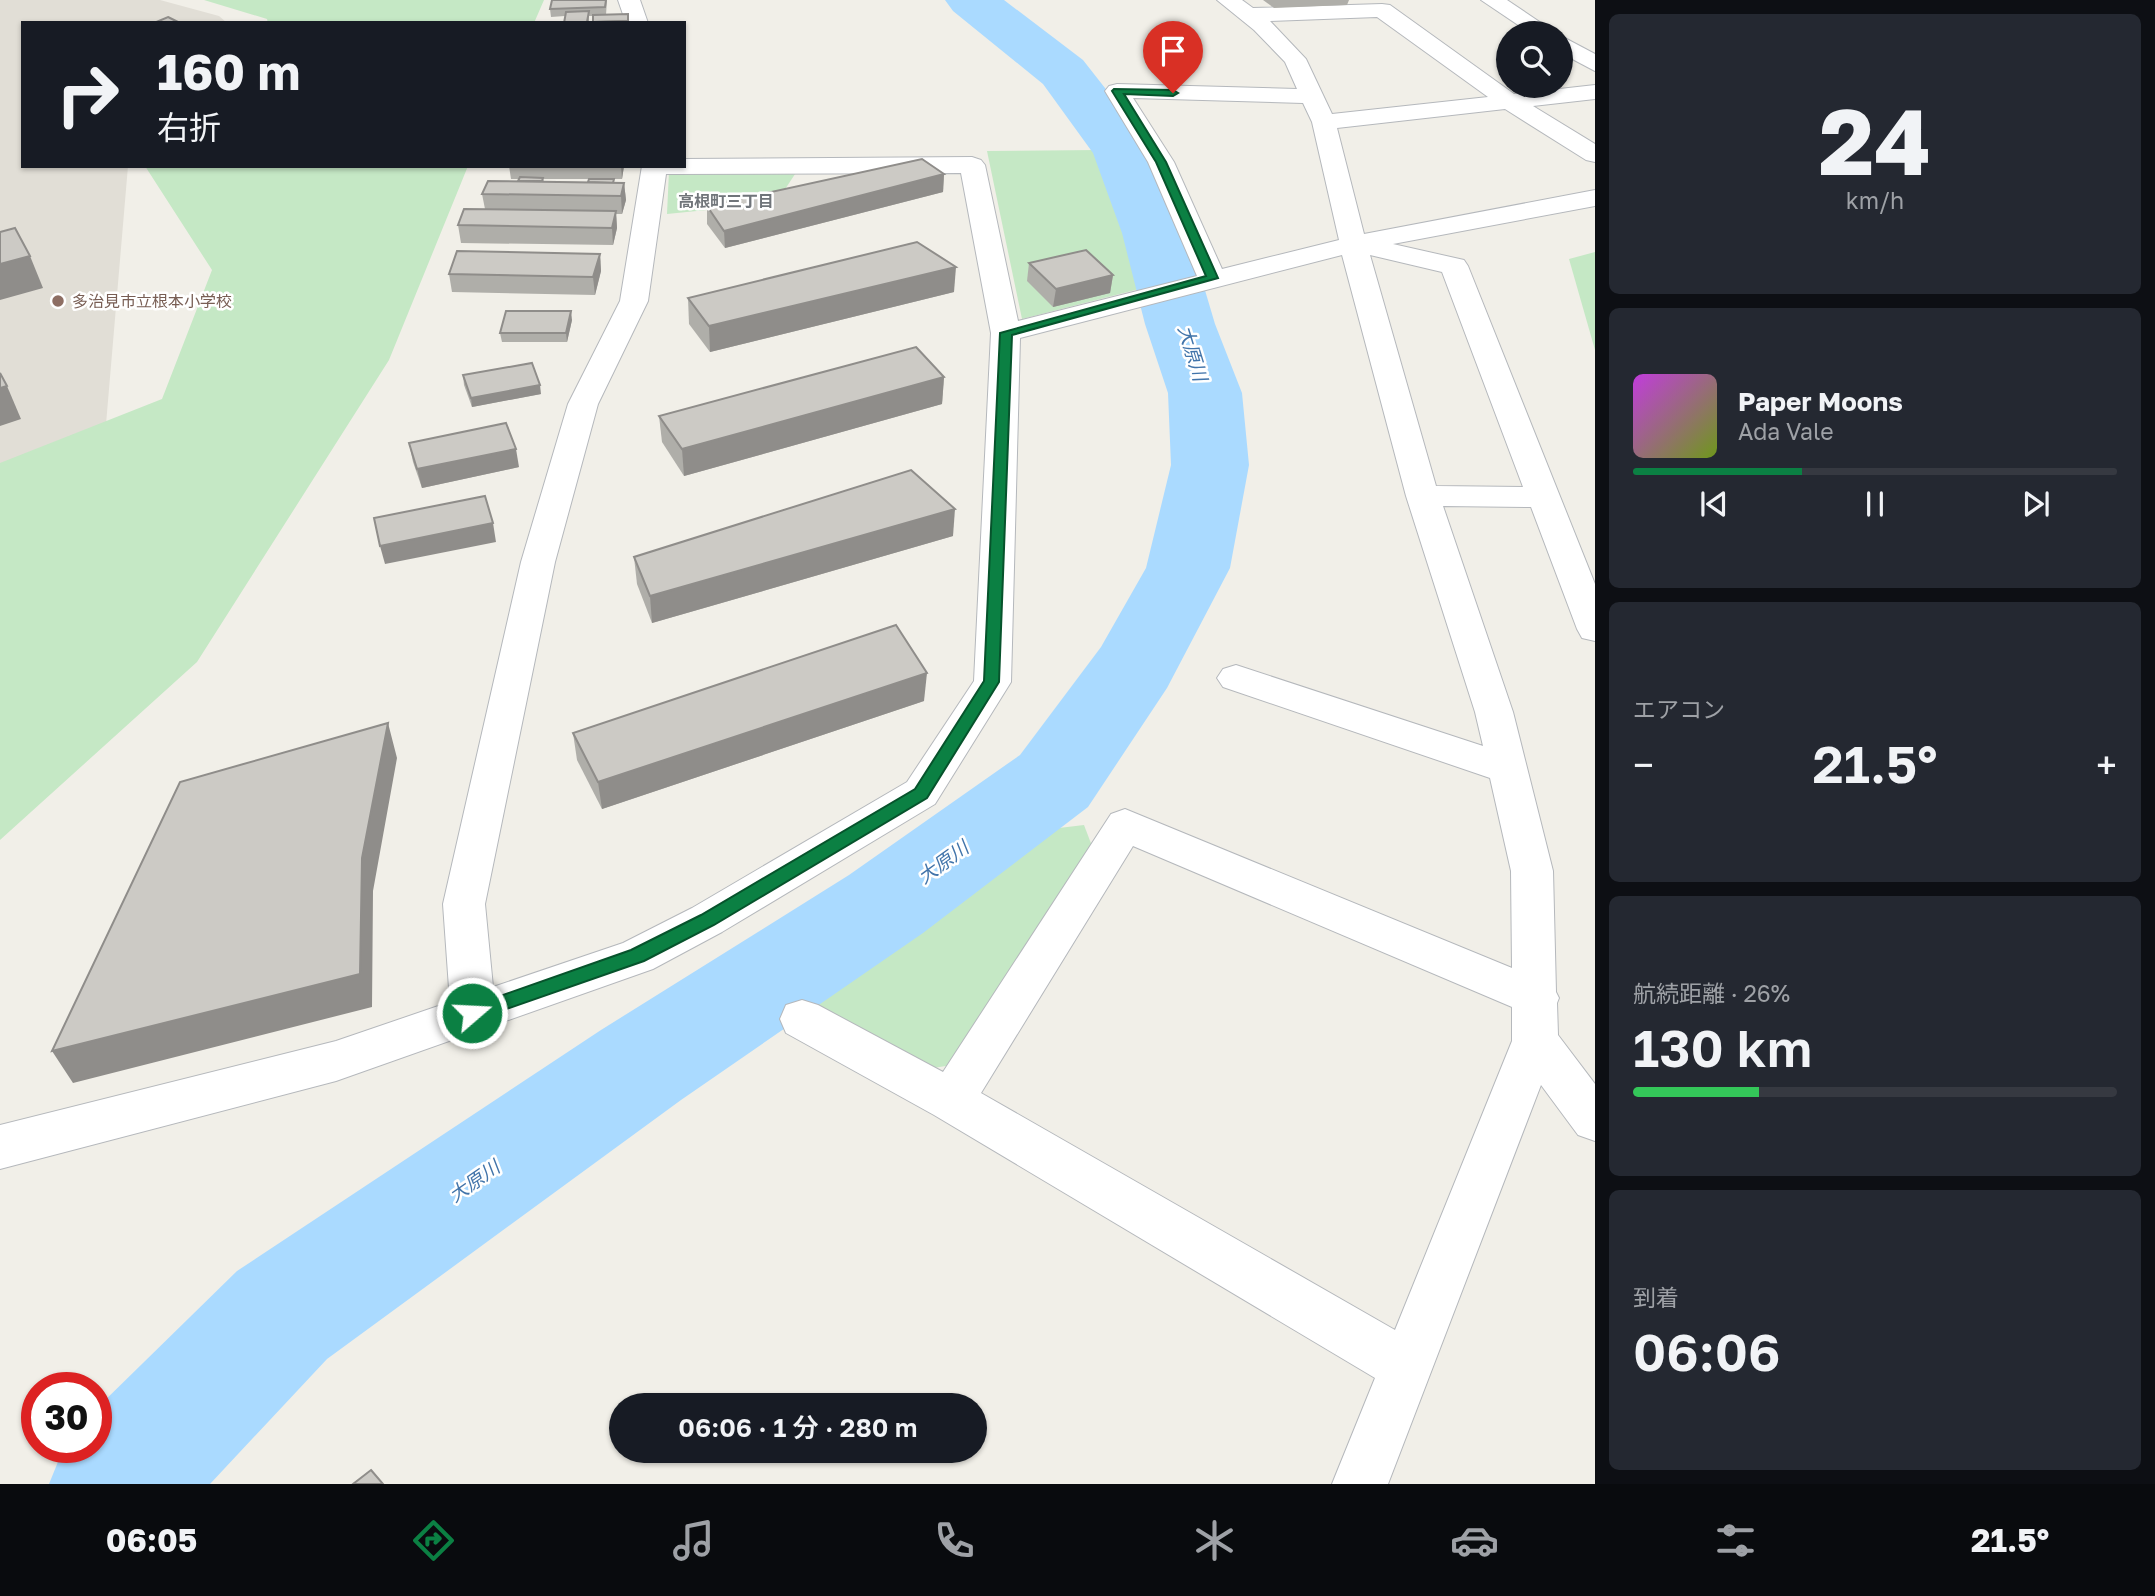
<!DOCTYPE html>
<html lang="ja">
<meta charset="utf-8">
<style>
:root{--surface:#171b24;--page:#242831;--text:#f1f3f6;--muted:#9ea1a6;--line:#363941;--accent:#0b8043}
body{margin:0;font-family:"Golos Text","Noto Sans JP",sans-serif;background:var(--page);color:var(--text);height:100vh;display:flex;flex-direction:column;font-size:26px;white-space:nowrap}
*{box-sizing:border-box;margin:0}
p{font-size:23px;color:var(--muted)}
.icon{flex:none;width:38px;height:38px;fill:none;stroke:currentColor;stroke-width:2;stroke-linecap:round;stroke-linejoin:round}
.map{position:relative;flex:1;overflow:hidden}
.details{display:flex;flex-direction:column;gap:14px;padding:14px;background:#0d0f14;width:560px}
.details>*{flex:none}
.guide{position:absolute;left:21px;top:21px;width:665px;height:147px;border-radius:0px;box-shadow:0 2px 5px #0004;background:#171b24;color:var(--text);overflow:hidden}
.controls{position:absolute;left:1496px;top:21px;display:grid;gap:14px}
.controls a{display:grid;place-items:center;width:77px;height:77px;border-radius:50%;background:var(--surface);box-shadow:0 2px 5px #0004;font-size:35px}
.speed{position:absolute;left:21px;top:1372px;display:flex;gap:14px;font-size:35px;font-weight:700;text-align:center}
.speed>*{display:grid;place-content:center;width:91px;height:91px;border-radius:50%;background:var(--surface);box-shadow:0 2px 5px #0004;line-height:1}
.speed .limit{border:10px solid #d22;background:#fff;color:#111}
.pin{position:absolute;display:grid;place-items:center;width:60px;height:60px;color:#fff;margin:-72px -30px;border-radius:50% 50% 50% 0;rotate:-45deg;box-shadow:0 0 7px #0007}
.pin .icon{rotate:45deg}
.me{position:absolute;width:77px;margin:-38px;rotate:71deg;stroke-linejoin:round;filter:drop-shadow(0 0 5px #0008)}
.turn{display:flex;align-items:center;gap:24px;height:147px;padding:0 21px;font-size:32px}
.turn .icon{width:91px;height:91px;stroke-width:2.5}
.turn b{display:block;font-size:49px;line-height:60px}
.big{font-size:52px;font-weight:600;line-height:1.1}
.details .widget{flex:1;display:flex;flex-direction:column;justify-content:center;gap:10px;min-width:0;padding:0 24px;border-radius:10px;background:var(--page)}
.details .dial{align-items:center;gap:0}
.dial b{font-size:91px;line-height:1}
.song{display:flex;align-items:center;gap:21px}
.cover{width:84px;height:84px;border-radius:10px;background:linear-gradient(135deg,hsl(290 70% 55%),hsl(80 70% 35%))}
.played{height:7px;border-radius:4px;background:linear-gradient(90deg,var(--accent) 35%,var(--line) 35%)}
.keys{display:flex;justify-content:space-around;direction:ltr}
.heat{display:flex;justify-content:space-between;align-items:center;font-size:38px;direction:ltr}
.charge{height:10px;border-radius:5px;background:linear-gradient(90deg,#34c759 26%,var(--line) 0)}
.trip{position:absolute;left:609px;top:1393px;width:378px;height:70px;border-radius:35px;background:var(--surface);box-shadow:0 2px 5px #0004;font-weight:600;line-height:70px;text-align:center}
.menu{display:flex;height:112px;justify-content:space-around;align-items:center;background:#090b0e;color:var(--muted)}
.menu .icon{width:49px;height:49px}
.menu .selected{color:var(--accent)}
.menu b{font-size:32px;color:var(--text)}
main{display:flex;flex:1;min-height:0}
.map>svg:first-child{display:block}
</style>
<main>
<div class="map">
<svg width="1595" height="1484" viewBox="0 0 1595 1484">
<rect width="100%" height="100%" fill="#f1efe8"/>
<polygon fill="#e1ded6" points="0,0 160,0 219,16 227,23 23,23 23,166 128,166 105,436 0,471"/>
<g fill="#c5e8c5">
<polygon points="204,0 544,0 534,23 268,23 267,19"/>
<polygon points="1098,150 1151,286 1022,319 987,151"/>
<polygon points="145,166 468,166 389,360 197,662 0,840 0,463 162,399 212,270"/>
<polygon points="669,171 797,171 776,203 667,214"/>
<polygon points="1595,252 1595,350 1569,259"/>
<polygon points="1084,825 1092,846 958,1064 921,1070 811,1005 1059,828"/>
</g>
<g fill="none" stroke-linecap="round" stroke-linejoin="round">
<polygon fill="#aadaff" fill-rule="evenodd" points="945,0 1004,0 1083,60 1145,139 1153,152 1188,233 1215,324 1242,393 1249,465 1230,568 1167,688 1088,807 923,933 681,1100 327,1359 210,1484 49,1484 64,1447 96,1447 96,1409 237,1271 601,1030 849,875 1020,755 1101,647 1146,568 1171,465 1168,393 1145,324 1122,233 1093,153 1043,84 953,11"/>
<g stroke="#b5b8bc" stroke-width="2">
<g id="minor">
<polygon points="618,0 640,0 648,23 626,23"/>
<path d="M1217 0H1242L1253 8 1382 4 1390 5 1514 94 1595 85V99L1533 106 1595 144V162L1586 160 1505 109 1337 128 1364 234 1595 190V206L1393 244 1464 260 1468 266 1595 584V641L1582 638 1577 629 1531 507 1443 506 1513 712 1553 871 1556 992 1559 998 1557 1003 1558 1035 1595 1084V1141L1578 1135 1541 1085 1388 1484H1332L1375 1378 934 1115 786 1033 780 1019 786 1005 802 1000 818 1005 943 1072 1111 814 1125 809 1512 968 1511 871 1490 778 1223 687 1217 678 1223 669 1236 665 1483 746 1475 712 1406 496 1342 255 1020 338 1011 682 935 804 722 932 653 969 336 1081 0 1169V1125L336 1041 450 1002 443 904 521 562 568 404 620 301 642 166H684V159L972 157 981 160 985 165 1018 321 1197 276 1148 162 1105 91 1109 86 1117 84 1297 89 1285 62 1254 30ZM1377 17 1488 97 1332 114 1306 59 1270 21ZM1133 98 1303 103 1312 122 1339 240 1222 269 1174 162ZM961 173 991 333 974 681 907 782 692 908 623 943 493 987 485 904 555 562 598 404 648 301 666 174ZM1370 255 1442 272 1523 487 1436 486ZM1133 846 1512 1007V1041L1395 1330 981 1093Z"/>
<polygon points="1481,0 1507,0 1556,33 1530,33"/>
<polygon points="1561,36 1595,54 1595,71 1561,53"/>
</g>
</g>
<use href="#minor" fill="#fff" fill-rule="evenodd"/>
</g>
<g fill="#afaea9" fill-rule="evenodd">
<path d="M607 0 606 15 628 23H564L565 16 551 17 550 9ZM589 16H593V22H589Z"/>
<polygon points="1263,0 1349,0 1347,5 1274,8"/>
<path d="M509 166H624L622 179H614V183H624L626 200 622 214H616L617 228 613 245 461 243 458 225 485 209 482 194 518 181 519 179H511ZM543 179H589L588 182 544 181Z"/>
<polygon points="944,174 943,192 725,248 707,224 707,206"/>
<polygon points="600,254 601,271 595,295 452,292 449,274"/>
<polygon points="1029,263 1113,275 1110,293 1053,307 1027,281"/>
<polygon points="954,292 710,352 689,324 688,298"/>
<polygon points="572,320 567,342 502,342 500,333"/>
<polygon points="463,375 541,394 472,407 464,385"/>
<polygon points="944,377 942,404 684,476 662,442 659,416"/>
<polygon points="409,443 519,467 422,488 413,462"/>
<polygon points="953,536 652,623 637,584 634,557"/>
<polygon points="924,701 602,809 577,760 573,733"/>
</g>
<g fill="#8f8d8a">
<polygon points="621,166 624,166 622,179"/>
<polygon points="944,174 943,192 725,248 724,231"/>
<polygon points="624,183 626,200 622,214 621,196"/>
<polygon points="616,211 617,228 613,245 612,228"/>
<polygon points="600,254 601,271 595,295 593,277"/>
<polygon points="30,256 43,288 0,300 0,264"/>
<polygon points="956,267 954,292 710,352 709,326"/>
<polygon points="1113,275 1110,293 1053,307 1056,289"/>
<polygon points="571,311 572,320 567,342 566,333"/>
<polygon points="944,377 942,404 684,476 682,449"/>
<polygon points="540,385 541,394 472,407 471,398"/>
<polygon points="7,386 21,419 0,426 0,388"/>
<polygon points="516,449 519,467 422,488 417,469"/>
<polygon points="955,509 953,536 652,623 650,596"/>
<polygon points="493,523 496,542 385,564 380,546"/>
<polygon points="927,673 924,701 602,809 598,782"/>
<polygon points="388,723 397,758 373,891 372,1007 73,1083 52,1051 362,858"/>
</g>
<g fill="#cccac5" stroke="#8f8d8a" stroke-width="2">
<polygon points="552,0 606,0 605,7 550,9"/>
<polygon points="589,11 587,22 564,23 566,12"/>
<polygon points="628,14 628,23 627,21 593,22 593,15"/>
<polygon points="168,17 178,22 154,23"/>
<polygon points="627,21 627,23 562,23"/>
<polygon points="922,159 944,174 724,231 707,206"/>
<polygon points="520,177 543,178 542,181 518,181"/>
<polygon points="589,179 614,179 613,183 588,182"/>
<polygon points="488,181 624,183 621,196 482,194"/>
<polygon points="464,209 616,211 612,228 458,225"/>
<polygon points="15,228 30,256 0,264 0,232"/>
<polygon points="917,242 956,267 709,326 688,298"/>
<polygon points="1086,250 1113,275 1056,289 1029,263"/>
<polygon points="457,251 600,254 593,277 449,274"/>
<polygon points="506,311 571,311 566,333 500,333"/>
<polygon points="916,347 944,377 682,449 659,416"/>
<polygon points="532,363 540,385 471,398 463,375"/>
<polygon points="0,373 7,386 0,388"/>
<polygon points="506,423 516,449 417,469 409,443"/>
<polygon points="911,470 955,509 650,596 634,557"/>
<polygon points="485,496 493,523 380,546 374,518"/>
<polygon points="896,625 927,673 598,782 573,733"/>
<polygon points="388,723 362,858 360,974 52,1051 180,782"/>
<polygon points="371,1470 383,1484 353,1484"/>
</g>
<polygon fill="#0b8043" stroke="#07532c" stroke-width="2" points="1114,89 1173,90 1178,93 1173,96 1124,94 1166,162 1218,278 1012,335 999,682 927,798 714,925 644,961 472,1021 466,1019 463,1013 466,1008 631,950 701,915 915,789 984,681 1000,333 1206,276 1156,162 1112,91"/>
<circle fill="#8d6e63" stroke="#fff" stroke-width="2.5" cx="58" cy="301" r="7"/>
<g text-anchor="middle" stroke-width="5" stroke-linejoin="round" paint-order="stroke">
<g font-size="16" font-weight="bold" fill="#70757a" stroke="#fff">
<text x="726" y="207">高根町三丁目</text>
</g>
<g font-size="16" fill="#785e54" stroke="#fff" text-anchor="start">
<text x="72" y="307">多治見市立根本小学校</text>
</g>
<g font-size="19" font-style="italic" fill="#4174aa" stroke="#fff">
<text transform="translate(1193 353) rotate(73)" y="7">大原川</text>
<text transform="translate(943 862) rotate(-36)" y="7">大原川</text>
<text transform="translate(474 1181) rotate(-35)" y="7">大原川</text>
</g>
</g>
</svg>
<div class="controls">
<a><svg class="icon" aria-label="search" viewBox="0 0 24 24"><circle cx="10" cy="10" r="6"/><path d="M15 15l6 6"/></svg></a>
</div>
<div class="speed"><div class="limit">30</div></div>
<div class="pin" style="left:1173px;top:93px;background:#d93025"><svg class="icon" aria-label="arrive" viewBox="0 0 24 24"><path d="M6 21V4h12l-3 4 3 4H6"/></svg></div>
<svg class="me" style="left:472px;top:1013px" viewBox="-20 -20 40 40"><circle r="17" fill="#0b8043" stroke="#fff" stroke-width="3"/><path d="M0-11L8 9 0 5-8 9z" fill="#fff"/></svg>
<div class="trip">06:06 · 1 分 · 280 m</div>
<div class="guide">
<div class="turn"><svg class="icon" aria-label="right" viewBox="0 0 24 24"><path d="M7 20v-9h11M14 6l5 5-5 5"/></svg><div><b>160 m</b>右折</div></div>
</div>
</div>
<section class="details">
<div class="widget dial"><b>24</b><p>km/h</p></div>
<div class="widget">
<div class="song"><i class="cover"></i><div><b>Paper Moons</b><p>Ada Vale</p></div></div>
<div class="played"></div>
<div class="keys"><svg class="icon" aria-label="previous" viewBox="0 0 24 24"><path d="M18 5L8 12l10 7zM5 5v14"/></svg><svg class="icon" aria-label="pause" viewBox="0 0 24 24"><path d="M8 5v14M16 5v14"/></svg><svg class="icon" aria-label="next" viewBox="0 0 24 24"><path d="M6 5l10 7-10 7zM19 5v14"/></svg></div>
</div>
<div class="widget"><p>エアコン</p>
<div class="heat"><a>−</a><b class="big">21.5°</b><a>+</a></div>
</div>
<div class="widget"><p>航続距離 · 26%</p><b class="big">130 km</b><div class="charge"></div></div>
<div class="widget"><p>到着</p><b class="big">06:06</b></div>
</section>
</main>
<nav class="menu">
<b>06:05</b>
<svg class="icon selected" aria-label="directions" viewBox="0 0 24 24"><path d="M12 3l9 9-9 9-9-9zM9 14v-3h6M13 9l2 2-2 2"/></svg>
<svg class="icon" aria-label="music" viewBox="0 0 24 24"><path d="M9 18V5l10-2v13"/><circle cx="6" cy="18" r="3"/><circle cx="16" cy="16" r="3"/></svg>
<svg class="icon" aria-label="phone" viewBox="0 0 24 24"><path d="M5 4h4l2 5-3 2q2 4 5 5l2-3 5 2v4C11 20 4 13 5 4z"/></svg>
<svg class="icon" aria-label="climate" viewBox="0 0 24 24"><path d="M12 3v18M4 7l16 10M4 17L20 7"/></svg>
<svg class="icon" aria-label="car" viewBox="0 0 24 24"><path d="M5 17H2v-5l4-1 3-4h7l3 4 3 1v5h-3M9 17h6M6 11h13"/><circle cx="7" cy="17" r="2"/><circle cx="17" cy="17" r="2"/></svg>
<svg class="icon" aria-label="filters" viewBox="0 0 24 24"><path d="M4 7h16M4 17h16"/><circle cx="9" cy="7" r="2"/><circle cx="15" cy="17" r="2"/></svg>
<b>21.5°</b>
</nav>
